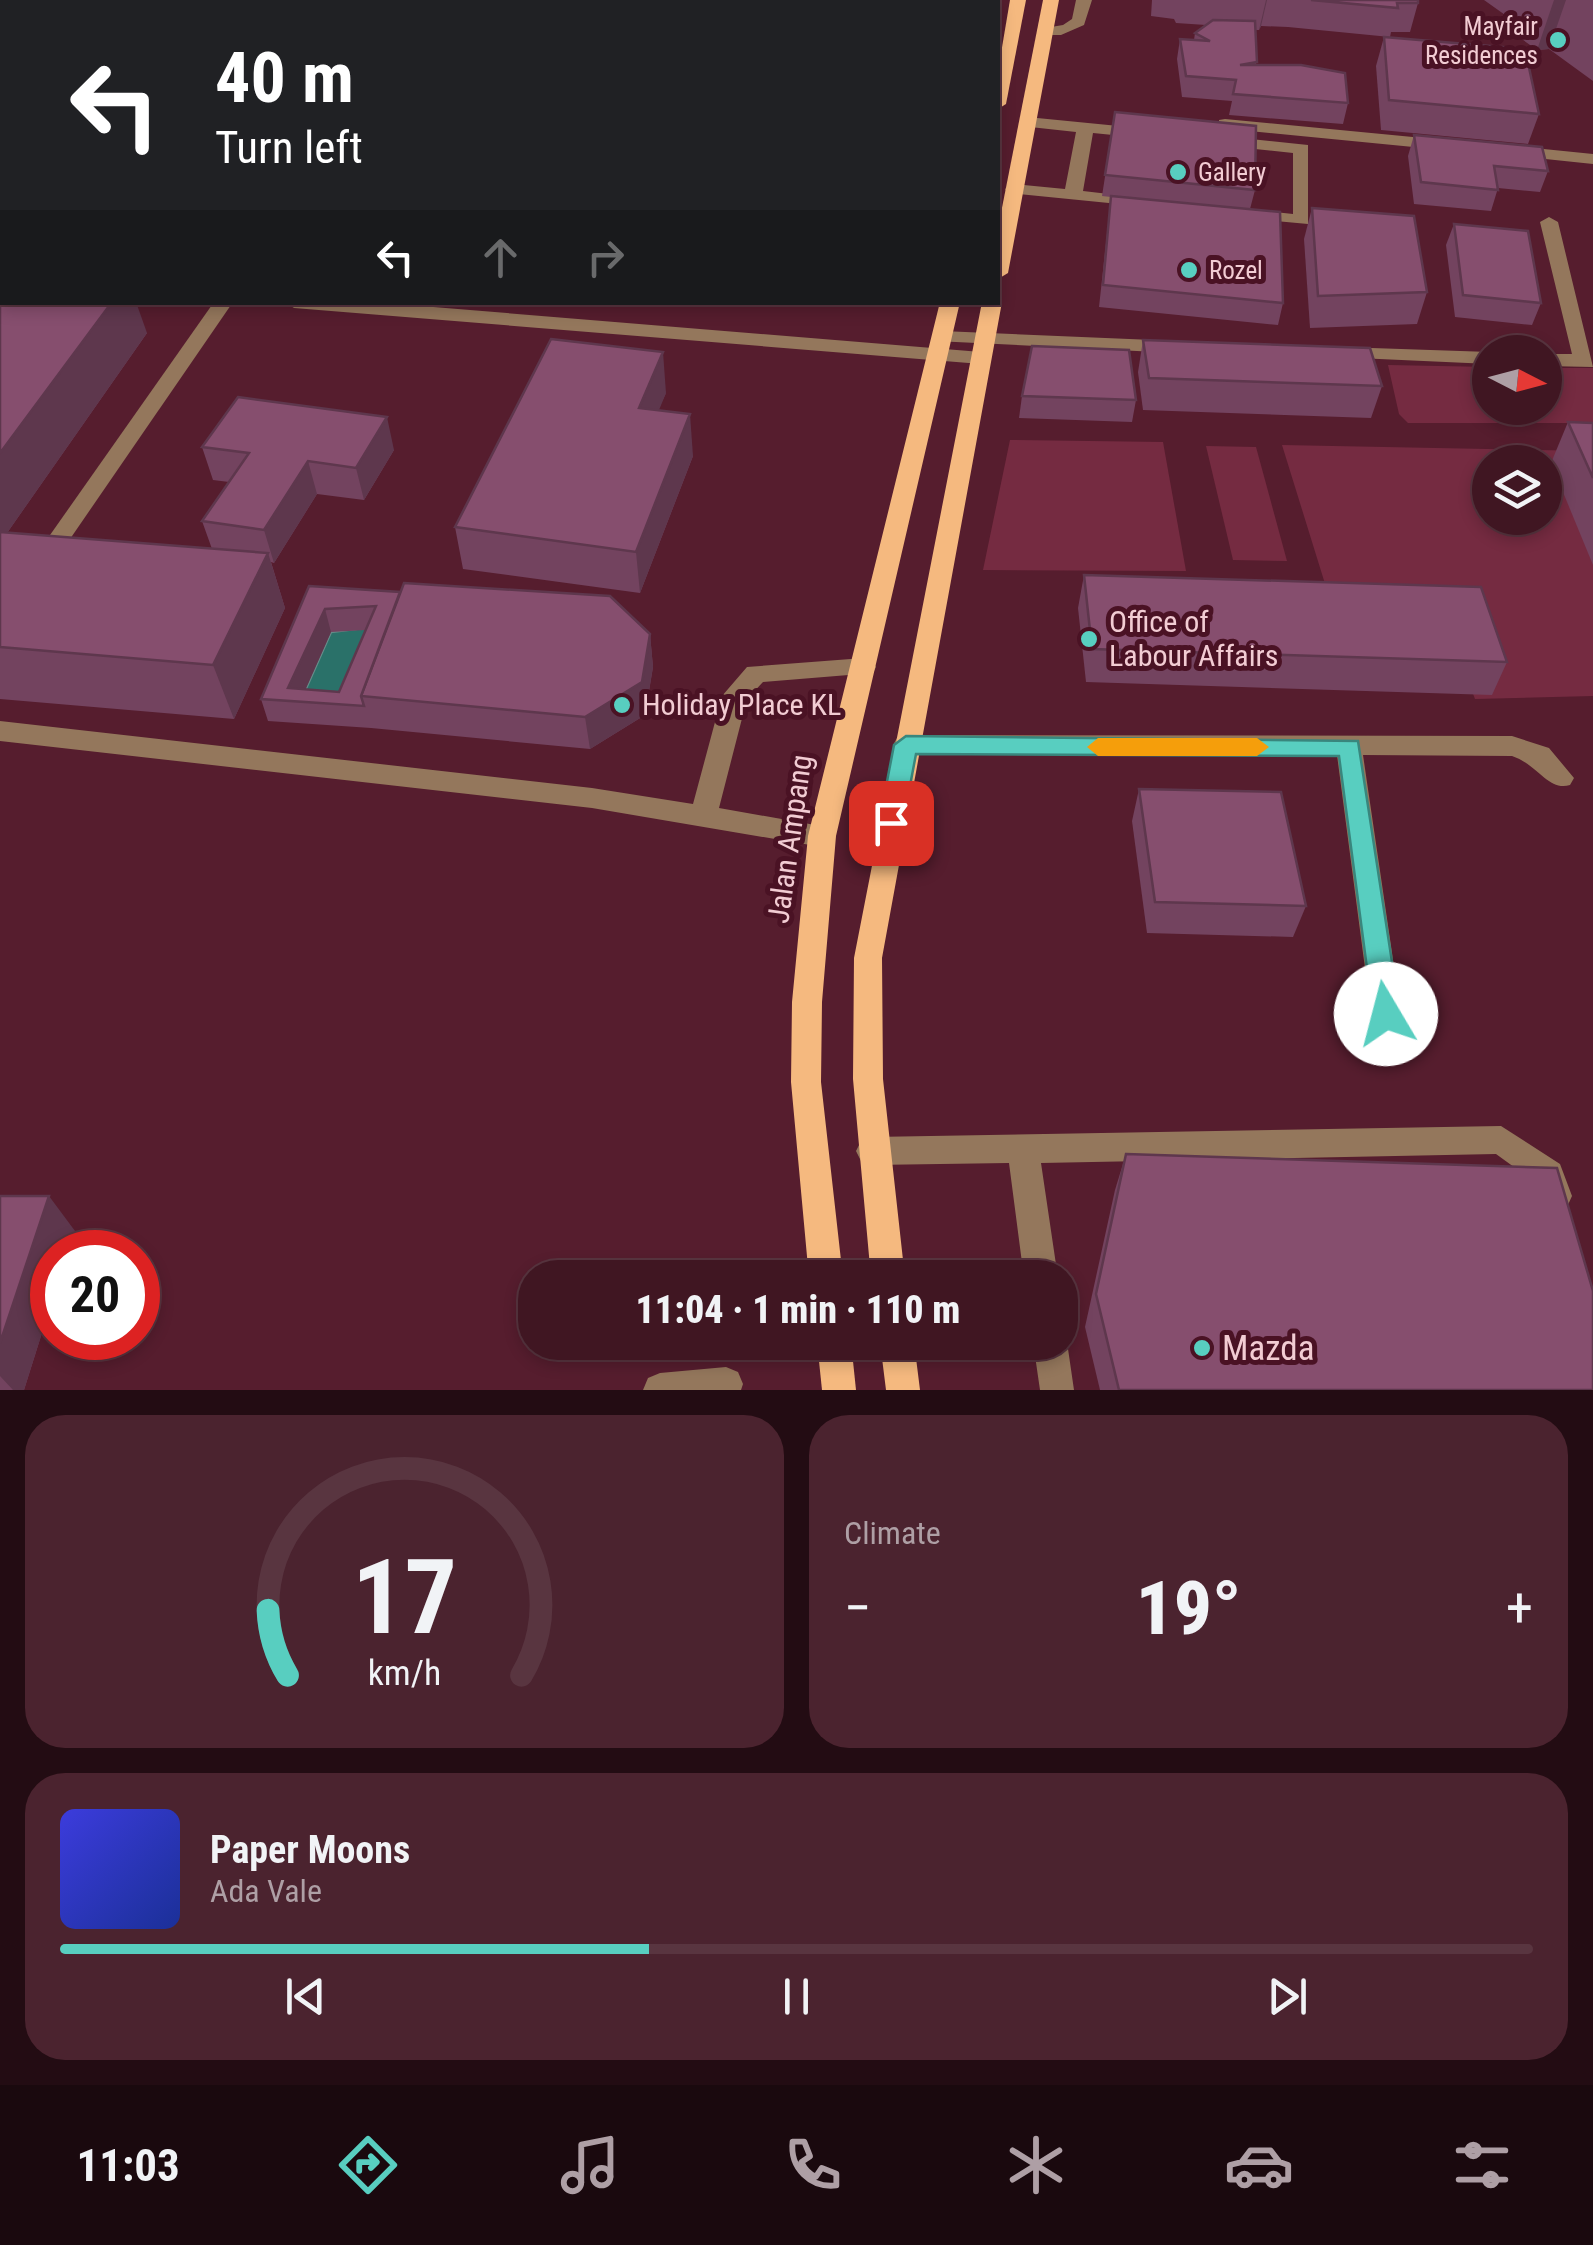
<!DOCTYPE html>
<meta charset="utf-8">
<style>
:root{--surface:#401622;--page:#4b232f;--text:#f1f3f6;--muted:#ae9fa5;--line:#593540;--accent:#58cec0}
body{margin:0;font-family:"Roboto Condensed",sans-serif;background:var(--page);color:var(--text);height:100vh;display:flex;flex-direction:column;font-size:38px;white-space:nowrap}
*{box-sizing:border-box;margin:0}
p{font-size:32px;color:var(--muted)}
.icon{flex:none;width:55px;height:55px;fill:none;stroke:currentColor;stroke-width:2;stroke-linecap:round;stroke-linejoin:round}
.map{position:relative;height:1390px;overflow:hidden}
.side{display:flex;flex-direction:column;gap:25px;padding:25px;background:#230c13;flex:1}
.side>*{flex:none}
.hud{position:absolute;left:0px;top:0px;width:1000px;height:305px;box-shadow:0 5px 15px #0003,0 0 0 2px var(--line);background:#202124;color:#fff;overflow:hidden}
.needle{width:65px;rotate:96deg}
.tools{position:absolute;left:1472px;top:335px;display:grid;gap:20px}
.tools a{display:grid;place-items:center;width:90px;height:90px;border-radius:50%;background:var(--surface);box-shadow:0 5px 15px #0003,0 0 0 2px var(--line);font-size:50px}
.speed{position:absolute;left:30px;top:1230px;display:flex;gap:20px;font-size:50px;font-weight:700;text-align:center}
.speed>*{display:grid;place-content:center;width:130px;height:130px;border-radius:50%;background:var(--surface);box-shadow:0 5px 15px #0003,0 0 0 2px var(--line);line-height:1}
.speed .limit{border:15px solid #d22;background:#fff;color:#111}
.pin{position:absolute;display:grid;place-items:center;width:85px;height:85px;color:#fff;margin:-42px;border-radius:20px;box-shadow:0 5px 15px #0006}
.me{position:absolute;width:110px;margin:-55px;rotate:352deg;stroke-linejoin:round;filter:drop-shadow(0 0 8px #0008)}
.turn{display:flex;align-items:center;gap:35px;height:210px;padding:0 50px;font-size:45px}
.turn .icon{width:130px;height:130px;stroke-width:2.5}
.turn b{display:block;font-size:70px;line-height:85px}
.lanes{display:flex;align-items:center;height:95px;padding:0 50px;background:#0003;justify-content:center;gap:50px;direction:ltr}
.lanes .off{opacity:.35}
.big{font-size:75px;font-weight:800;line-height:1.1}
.side .card{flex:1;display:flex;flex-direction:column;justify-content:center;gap:15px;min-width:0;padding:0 35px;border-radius:40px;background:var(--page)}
.side .dial{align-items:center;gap:0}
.dial svg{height:260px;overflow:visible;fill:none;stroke:var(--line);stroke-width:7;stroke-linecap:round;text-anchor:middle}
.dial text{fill:var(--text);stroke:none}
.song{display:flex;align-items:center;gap:30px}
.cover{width:120px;height:120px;border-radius:15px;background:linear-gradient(135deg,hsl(240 70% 55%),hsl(230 70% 35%))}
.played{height:10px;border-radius:5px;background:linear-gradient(90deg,var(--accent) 40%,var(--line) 40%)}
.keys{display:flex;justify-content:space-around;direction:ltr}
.heat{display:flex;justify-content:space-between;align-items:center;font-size:55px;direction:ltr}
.side .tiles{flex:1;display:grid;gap:25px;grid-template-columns:1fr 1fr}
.card:last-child{grid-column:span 2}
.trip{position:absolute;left:518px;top:1260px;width:560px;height:100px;border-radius:40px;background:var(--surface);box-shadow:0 5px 15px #0003,0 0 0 2px var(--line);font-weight:800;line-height:100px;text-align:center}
.menu{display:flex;height:160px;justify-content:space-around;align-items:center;background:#1a090e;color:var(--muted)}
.menu .icon{width:70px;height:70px}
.menu .selected{color:var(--accent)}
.menu b{font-size:45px;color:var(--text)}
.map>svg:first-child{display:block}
</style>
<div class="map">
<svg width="1593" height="1390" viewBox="0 0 1593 1390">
<rect width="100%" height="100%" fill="#561d2e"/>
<g fill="#752b41" fill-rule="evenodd">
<polygon points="1388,365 1490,367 1490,408 1545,408 1545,368 1593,368 1593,423 1408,423 1399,414"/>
<polygon points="1010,440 1163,442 1186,571 983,570"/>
<path d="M1282 445 1593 451V696L1475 699 1445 619 1335 616ZM1490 462H1545V518H1490Z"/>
<polygon points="1206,446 1256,447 1287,561 1233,560"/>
</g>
<polygon fill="#2a7169" stroke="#668c89" stroke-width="2.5" points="364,628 382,629 346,715 296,711 331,632"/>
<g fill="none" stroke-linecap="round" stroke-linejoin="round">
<g fill="#94775c" fill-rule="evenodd">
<polygon points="1076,0 1092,0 1084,25 1061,35 1039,35 1039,29 1063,25 1072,19"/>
<polygon points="1027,117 1149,129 1149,137 1143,138 1093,133 1083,191 1143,198 1149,199 1149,207 1008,193 1005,189 1014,184 1065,189 1076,132 1021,126 1019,122"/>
<polygon points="1225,119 1444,140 1453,145 1444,150 1219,128 1219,120"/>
<polygon points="1222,136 1308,145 1308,224 1242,218 1242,210 1248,209 1293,214 1293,153 1216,145 1213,141"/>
<polygon points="1513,146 1593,154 1593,164 1507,155 1504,151"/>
<polygon points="1549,217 1558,222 1593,367 1545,366 1545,354 1572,354 1540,222"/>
<polygon points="214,302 233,302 59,555 43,555 40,550 43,545"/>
<polygon points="285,302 372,302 981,352 991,358 981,364 294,308"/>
<polygon points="942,331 1177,341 1187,347 1177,353 935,341 932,337"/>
<polygon points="1342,347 1490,352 1492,352 1490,364 1335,357 1335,349"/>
<polygon points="864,658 873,661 876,667 873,673 763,682 747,699 719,808 832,828 836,836 832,844 822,847 592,808 0,741 0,721 592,788 693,804 722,696 747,667"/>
<path d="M906 735 1512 736 1549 748 1574 778 1570 785C1549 792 1537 764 1512 756L1363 755 1401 1014 1396 1023 1386 1027 1376 1023 1371 1014 1337 755H906L897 752 893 745 897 738Z"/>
<polygon points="1501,1126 1560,1164 1572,1196 1567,1207 1556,1211 1545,1207 1536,1183 1496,1154 1041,1163 1058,1278 1024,1278 1009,1163 872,1165 861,1161 856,1151 861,1141 872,1137"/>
<polygon points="1060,1329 1067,1342 1074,1390 1040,1390 1033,1342 1060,1342"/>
<polygon points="726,1367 738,1372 743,1384 741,1390 643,1390 648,1378 660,1373"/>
</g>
<g fill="#f5b97f" fill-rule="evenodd">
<polygon points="1010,0 1026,0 1006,104 998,109 998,71"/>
<polygon points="1043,0 1059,0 1008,273 998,279 998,228"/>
<polygon points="998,298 1002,302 882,958 883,1079 905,1278 871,1278 853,1079 854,958 982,302 998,302"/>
<polygon points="940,302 960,302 836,836 822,1002 821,1082 843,1278 809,1278 791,1082 792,1002 808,836"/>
<polygon points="817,1342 851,1342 856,1390 822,1390"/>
<polygon points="880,1342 914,1342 920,1390 886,1390"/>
</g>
</g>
<g fill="#73435f" fill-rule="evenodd">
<polygon points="0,0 61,0 59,2 2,2 2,50 0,50"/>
<polygon points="1152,0 1418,0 1418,3 1410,32 1391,32 1390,37 1288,27 1261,26 1259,30 1255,30 1256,65 1348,103 1343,124 1229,115 1232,101 1182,97 1177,59 1180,39 1194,40 1195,33 1206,25 1176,23 1174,19 1151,16"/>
<polygon points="1484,0 1593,0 1593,81 1549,49 1537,50 1512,32 1515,22"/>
<polygon points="1384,37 1539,114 1528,144 1381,130 1376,66"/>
<polygon points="1115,112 1255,190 1250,209 1283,303 1278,325 1099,307 1111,197 1102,196"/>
<rect x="0" y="121" width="2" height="39"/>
<polygon points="1414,135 1548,171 1540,192 1498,188 1491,211 1414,204 1408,156"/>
<polygon points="1312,208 1427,292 1417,324 1310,328 1304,239"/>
<polygon points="1454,224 1541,303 1532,325 1455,317 1446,245"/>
<polygon points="0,270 147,333 7,533 212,549 202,521 229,482 213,480 202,447 394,450 364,500 317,494 274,563 271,562 285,608 234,719 0,699"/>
<polygon points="1143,340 1382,386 1371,418 1143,410 1138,372"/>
<polygon points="666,393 658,410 693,456 640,593 463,569 455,527"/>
<polygon points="1022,396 1136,400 1132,422 1019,418"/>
<polygon points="1568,422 1593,423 1593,565 1551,463"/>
<polygon points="1084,575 1507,662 1492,695 1086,682 1078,608"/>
<path d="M309 586 650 634 653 667 645 715 590 749 371 728 268 721 261 699ZM366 630 339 692 305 690 331 632Z"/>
<polygon points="1139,789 1306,906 1293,937 1147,933 1132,821"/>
<polygon points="1126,1154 1593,1390 1100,1390 1085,1327 1115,1190"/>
<polygon points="0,1196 75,1231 52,1252 52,1301 24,1390 0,1390"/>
</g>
<g fill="#5e374d">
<polygon points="25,0 61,0 59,2 23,2"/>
<polygon points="122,0 154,0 152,2 120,2"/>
<polygon points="237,0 266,0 264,2 236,2"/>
<polygon points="1266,0 1267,0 1261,26 1259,30"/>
<polygon points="1554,0 1566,0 1549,49 1537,50"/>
<polygon points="112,302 136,302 147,333 0,543 0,453"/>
<polygon points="663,352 666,393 643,449 639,408"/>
<polygon points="690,414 693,456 640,593 636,552"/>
<polygon points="387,417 394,450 364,500 356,468"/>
<polygon points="308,461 317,494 274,563 264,530"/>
<polygon points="268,553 285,608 234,719 213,665"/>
<polygon points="325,609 331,632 300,702 288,688"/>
<polygon points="650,634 653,667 645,715 590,749 585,717"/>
<polygon points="49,1196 75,1231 68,1252 52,1252 52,1301 24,1390 13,1390 0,1376 0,1343"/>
</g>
<g fill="#864e6e" stroke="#5e374d" stroke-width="2.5" fill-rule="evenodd">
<polygon points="0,0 25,0 23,2 2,2 2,22 0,22"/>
<polygon points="72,0 122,0 120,2 70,2"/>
<polygon points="151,0 237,0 236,2 149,2"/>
<polygon points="614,0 894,0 894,2 613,2"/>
<polygon points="1311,0 1418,0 1418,3 1397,3 1398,8"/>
<polygon points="1213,20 1255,21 1257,62 1240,65 1301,65 1345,73 1348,103 1233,94 1236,80 1186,76 1180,39 1210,41 1195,33"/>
<polygon points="1384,37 1525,49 1539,114 1389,100"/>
<polygon points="1115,112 1256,126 1255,190 1105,175"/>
<rect x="0" y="121" width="2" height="18"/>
<polygon points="1414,135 1542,147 1548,171 1494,166 1498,190 1421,182"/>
<polygon points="1111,196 1280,212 1283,303 1103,285"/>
<polygon points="1312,208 1414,216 1427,292 1318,296"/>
<polygon points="1454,224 1528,231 1541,303 1463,295"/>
<polygon points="0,270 2,270 2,302 112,302 0,453"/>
<polygon points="551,339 663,352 639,408 690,414 636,552 455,527"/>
<polygon points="1143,340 1370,348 1382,386 1149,378"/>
<polygon points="1032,346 1129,350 1136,400 1022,396"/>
<polygon points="238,397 387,417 356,468 308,461 264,530 202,521 249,453 202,447"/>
<polygon points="1568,422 1593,423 1593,478"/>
<polygon points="0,532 268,553 213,665 0,647"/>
<polygon points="1084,575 1481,587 1507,662 1092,649"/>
<polygon points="404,583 610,596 650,634 642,682 585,717 361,696"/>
<path d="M309 586 400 592 361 696 364 706 261 699ZM376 606 339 692 288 688 325 609Z"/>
<polygon points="1139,789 1281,792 1306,906 1155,902"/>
<polygon points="1126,1154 1557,1168 1593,1291 1593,1390 1119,1390 1096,1294"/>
<polygon points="0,1196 49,1196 0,1343"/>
</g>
<polygon fill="#58cec0" stroke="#39867d" stroke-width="2.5" points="906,736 1358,741 1400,1014 1396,1022 1386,1025 1377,1022 1373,1014 1339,756 916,754 903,823 899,830 882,830 879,823 894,745"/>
<polygon fill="#f59e0b" points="1098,738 1257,738 1269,747 1257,756 1098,756 1087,747"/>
<g fill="#58cec0" stroke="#4a1224" stroke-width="4">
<circle cx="1558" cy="40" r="10"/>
<circle cx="1178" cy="172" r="10"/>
<circle cx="1189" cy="270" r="10"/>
<circle cx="1089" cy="639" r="10"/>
<circle cx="622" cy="705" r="10"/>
<circle cx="1202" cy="1348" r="10"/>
</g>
<g text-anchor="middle" stroke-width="10" stroke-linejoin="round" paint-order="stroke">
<g font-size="25" fill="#f2ccd3" stroke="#4a1224" text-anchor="start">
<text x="1538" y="35" text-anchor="end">Mayfair<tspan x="1538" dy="29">Residences</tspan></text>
<text x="1198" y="181">Gallery</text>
<text x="1209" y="279">Rozel</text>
</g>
<g font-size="30" fill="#f2ccd3" stroke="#4a1224" text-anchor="start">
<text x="1109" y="632">Office of<tspan x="1109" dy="34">Labour Affairs</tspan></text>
<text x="642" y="715">Holiday Place KL</text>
</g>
<g font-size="30" fill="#f2ccd3" stroke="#4a1224">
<text transform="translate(790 839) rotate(-82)" y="10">Jalan Ampang</text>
</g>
<g font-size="35" fill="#f2ccd3" stroke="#4a1224" text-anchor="start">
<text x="1222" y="1360">Mazda</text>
</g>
</g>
</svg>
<div class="tools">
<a><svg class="needle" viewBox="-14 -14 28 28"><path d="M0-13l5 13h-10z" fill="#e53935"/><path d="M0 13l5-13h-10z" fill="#ae9fa5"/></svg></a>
<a><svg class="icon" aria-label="layers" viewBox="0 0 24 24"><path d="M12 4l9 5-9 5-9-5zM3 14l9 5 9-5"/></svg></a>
</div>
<div class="speed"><div class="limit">20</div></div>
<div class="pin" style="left:891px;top:823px;background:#d93025"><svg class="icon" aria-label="arrive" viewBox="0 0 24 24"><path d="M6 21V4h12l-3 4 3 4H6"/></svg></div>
<svg class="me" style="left:1386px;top:1014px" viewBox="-20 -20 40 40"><circle r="19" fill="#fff"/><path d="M0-13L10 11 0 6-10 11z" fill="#58cec0"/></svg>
<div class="trip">11:04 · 1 min · 110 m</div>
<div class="hud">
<div class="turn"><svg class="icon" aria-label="left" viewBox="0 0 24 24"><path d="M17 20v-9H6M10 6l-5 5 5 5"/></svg><div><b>40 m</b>Turn left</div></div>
<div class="lanes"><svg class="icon" aria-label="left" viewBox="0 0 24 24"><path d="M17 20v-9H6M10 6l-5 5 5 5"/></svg><svg class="icon off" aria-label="ahead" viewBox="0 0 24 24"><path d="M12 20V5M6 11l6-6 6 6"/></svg><svg class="icon off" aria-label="right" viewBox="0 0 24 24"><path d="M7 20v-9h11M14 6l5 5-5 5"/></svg></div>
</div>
</div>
<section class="side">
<div class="tiles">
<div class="card dial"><svg viewBox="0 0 100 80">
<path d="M14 69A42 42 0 1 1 86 69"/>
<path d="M14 69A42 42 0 0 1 8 49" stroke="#58cec0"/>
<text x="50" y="56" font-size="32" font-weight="700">17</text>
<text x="50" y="72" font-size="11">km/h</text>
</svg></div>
<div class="card"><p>Climate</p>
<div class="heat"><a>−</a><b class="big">19°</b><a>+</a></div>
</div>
<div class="card">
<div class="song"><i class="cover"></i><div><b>Paper Moons</b><p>Ada Vale</p></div></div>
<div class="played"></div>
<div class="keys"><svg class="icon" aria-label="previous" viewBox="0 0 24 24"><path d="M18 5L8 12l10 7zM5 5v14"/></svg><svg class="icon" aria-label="pause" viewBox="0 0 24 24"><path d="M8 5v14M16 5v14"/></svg><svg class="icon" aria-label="next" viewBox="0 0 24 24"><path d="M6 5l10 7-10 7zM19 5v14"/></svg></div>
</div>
</div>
</section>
<nav class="menu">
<b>11:03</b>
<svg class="icon selected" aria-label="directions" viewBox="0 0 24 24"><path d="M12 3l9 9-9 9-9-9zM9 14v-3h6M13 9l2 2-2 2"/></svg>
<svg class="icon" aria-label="music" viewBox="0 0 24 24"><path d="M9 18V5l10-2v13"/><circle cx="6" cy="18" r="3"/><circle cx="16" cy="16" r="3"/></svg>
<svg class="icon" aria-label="phone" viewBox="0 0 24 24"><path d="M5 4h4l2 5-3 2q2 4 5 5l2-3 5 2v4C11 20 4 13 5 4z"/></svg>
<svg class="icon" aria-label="climate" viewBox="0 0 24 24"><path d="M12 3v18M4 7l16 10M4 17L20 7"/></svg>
<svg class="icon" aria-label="car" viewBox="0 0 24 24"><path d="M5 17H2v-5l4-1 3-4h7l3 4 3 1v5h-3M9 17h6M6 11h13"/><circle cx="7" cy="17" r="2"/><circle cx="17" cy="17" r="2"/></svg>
<svg class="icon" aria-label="filters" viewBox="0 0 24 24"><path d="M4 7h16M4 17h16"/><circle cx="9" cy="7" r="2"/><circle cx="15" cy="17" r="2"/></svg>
</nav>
